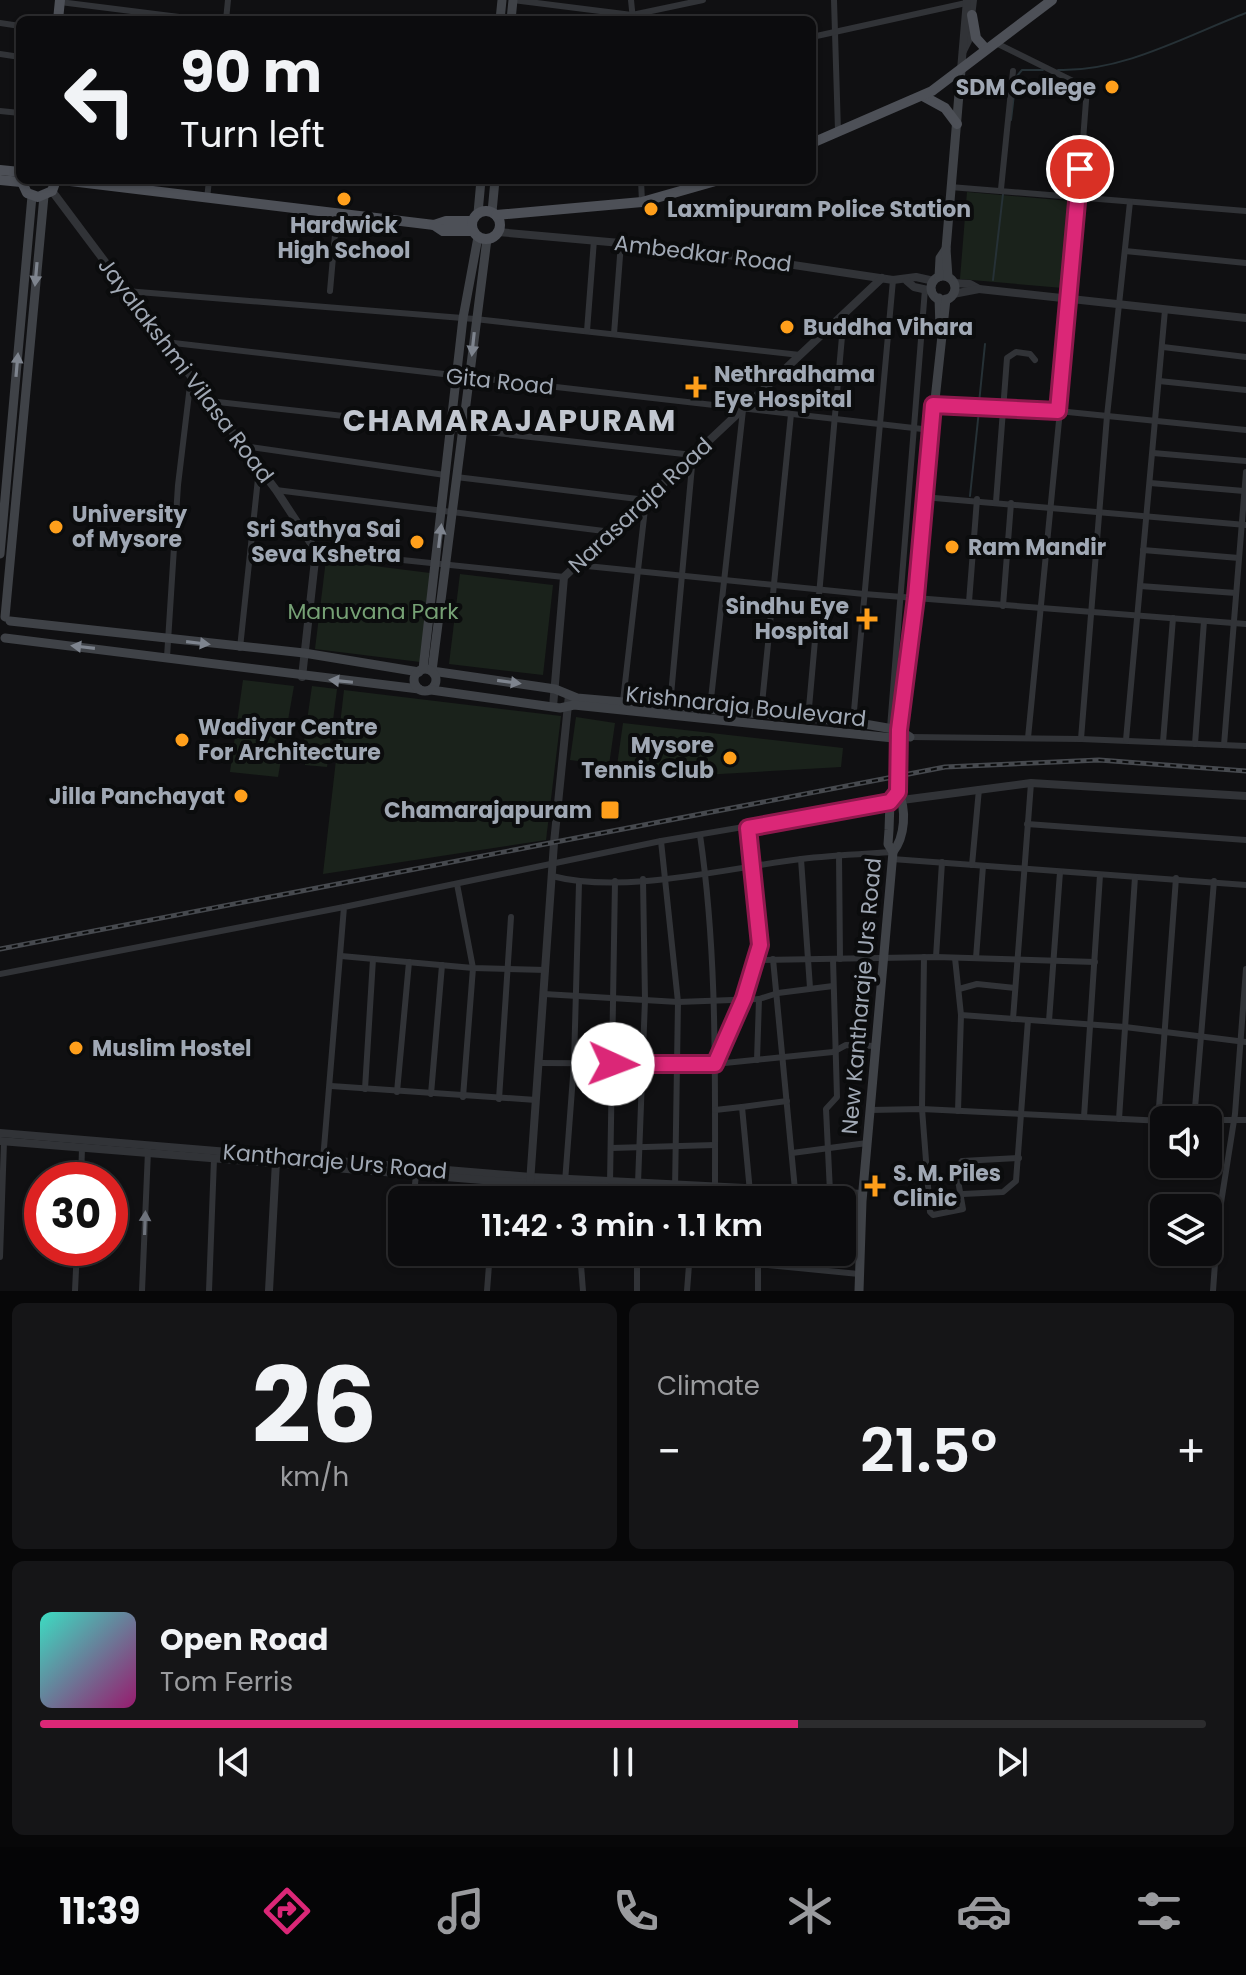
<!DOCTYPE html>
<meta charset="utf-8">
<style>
:root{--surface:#0c0c0e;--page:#151517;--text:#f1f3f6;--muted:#9a9b9e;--line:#2c2c2e;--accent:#db2777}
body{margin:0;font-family:Poppins,sans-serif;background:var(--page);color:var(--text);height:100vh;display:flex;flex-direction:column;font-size:30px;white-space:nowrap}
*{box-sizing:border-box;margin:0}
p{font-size:26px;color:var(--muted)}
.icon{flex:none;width:44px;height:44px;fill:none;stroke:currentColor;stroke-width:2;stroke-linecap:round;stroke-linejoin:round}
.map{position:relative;height:1291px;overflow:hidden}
.sheet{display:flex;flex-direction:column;gap:12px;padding:12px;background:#070708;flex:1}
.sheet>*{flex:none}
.hud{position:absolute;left:16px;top:16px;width:800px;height:168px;border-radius:12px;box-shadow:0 2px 6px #0004,0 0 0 2px var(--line);background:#0c0c0e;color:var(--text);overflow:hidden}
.buttons{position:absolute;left:1150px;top:1106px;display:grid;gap:16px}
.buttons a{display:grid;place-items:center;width:72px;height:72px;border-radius:12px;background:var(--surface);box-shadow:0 2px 6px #0004,0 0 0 2px var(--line);font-size:40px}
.speed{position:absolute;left:24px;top:1162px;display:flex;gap:16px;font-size:40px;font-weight:700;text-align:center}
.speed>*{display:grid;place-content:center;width:104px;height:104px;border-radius:50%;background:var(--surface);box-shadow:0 2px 6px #0004,0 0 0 2px var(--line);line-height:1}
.speed .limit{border:12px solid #d22;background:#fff;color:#111}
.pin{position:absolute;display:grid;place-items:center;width:68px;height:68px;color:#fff;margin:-34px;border:4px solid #fff;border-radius:50%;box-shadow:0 2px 8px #0007}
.me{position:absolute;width:88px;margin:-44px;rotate:92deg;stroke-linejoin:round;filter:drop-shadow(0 0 6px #0008)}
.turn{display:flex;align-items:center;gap:28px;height:168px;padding:0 32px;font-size:36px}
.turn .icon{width:104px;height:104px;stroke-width:2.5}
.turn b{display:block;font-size:56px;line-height:68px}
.big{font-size:60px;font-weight:600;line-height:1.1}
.sheet .widget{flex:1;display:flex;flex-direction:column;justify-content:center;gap:12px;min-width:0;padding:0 28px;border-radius:12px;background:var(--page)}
.sheet .dial{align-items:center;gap:0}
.dial b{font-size:104px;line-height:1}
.song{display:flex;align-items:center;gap:24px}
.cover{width:96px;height:96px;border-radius:12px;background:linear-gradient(135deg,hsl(170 70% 55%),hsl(320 70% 35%))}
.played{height:8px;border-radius:4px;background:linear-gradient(90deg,var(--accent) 65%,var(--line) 65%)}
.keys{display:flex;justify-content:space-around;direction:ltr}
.heat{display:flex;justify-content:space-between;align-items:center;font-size:44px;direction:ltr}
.sheet .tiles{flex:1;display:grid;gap:12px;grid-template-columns:1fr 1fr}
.widget:last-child{grid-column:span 2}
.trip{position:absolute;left:388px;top:1186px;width:468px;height:80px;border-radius:12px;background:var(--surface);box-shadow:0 2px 6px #0004,0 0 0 2px var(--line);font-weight:600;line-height:80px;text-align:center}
.menu{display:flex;height:128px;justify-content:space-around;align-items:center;background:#050506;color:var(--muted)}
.menu .icon{width:56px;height:56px}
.menu .selected{color:var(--accent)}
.menu b{font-size:36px;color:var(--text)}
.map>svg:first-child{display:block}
</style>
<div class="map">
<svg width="1246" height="1291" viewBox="0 0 1246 1291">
<rect width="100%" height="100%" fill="#101012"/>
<g fill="#1a221b">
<polygon points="967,192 1070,201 1063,288 960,279"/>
<polygon points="326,560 430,573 420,662 315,649"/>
<polygon points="460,574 553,585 543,675 449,664"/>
<polygon points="243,680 294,686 278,777 230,772"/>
<polygon points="312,686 337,689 327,767 305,765 304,742"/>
<polygon points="344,690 561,716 546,840 323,874"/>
<polygon points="576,717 615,723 609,765 570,760"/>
<polygon points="623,723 843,748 841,767 615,780"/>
</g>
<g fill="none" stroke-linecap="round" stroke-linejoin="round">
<g stroke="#263136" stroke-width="2">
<path d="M1058 70C1123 72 1186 36 1246 13"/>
<polyline points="1011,120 1016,77 1022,70 1043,70"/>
<polyline points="993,280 1003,194"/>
<polyline points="979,403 985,344"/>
<polyline points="970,496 979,410"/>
</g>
<g stroke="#313337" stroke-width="6">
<polyline points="513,0 632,15 703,0"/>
<polyline points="631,0 633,20"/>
<polyline points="834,0 838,131"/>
<polyline points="60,2 203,20"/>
<polyline points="226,20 228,0"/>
<polyline points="0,23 20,26"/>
<polyline points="812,37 966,3"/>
<polyline points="994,42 1087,88 1071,298 1028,738"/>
<polyline points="0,54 20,57"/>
<polyline points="0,111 20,113"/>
<polyline points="641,180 642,202"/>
<polyline points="950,187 1246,211"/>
<polyline points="1001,189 1013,71"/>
<polyline points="207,199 209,180"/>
<polyline points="1125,251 1246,263"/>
<polyline points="126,291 475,319 800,355"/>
<polyline points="330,291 337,212"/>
<polyline points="587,331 594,240"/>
<polyline points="614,334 621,243"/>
<polyline points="165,342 931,430"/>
<polyline points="1163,347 1246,357"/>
<polyline points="1159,381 1246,390"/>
<polyline points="209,401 693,455 670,706"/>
<polyline points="933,405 1058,411 1246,430"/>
<polyline points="243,446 445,475"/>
<polyline points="1153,453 1246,461"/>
<polyline points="456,477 646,500 623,701"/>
<polyline points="1150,483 1244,491"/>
<polyline points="276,490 612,532"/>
<polyline points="923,497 1246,525"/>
<polyline points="996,502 1007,358 1016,352 1030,354 1035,360"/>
<polyline points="1143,550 1239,558"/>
<polyline points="316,551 564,577"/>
<polyline points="577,565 864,594 1246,624"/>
<polyline points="1140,586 1236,593"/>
<polyline points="969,602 977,499"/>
<polyline points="1003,606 1011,503"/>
<polyline points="240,648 259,469"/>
<polyline points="167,657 178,485 191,377"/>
<polyline points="710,708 743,410"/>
<polyline points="761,714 791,414"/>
<polyline points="808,719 844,314"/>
<polyline points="853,722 893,280"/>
<polyline points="890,728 925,289"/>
<polyline points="910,737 1081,739 1246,746"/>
<polyline points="1081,739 1107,416 1130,202"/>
<polyline points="1126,740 1165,310"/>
<polyline points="1163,742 1173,618"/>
<polyline points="1195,744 1204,621"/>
<polyline points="1224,745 1246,472"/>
<polyline points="1027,824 1246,840"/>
<polyline points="748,828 760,945 757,960"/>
<path d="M700 835C717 951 715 1069 715 1186L712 1191"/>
<polyline points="661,841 678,1002 675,1190"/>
<polyline points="839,855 840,959"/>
<polyline points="801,859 810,988"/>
<polyline points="892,859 1246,885"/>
<polyline points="972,865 979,789"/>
<path d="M552 876C624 895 727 868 801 859 832 855 863 854 893 852"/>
<polyline points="457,884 473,968 463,1097"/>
<polyline points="341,956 473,968 546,970"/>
<polyline points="924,957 922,1109 930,1212 933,1215 963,1209 956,1169 962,1161 1019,1158"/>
<polyline points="936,957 942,862"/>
<polyline points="955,958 961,1015 958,1111"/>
<polyline points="976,958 983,866"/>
<polyline points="773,959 795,1190"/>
<polyline points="0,974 344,907"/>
<polyline points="959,989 977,984 1015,988"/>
<polyline points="544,994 678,1002 759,999 778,993 833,986"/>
<polyline points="961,1015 1125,1027 1246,1042"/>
<polyline points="1013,1019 1031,783"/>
<polyline points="1049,1021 1060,872"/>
<polyline points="757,1060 759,999"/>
<polyline points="539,1063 715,1064 833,1052 846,1045 876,1046"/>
<polyline points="715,1064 757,960 936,957 1095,962"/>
<polyline points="331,1086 536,1100"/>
<polyline points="365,1089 373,959"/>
<polyline points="397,1092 409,962"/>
<polyline points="431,1094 442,965"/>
<polyline points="499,1099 511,917"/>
<polyline points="742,1107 787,1101"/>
<polyline points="715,1110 742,1107 750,1192"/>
<polyline points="870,1110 922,1109 1164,1121"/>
<polyline points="1084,1117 1100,875"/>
<polyline points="1119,1119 1135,877"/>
<polyline points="1194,1120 1214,881"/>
<polyline points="1208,1120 1246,1120"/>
<polyline points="1158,1121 1176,878"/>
<polyline points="611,1148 715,1145"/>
<polyline points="792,1153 867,1143"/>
<polyline points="323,1160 344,907 661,841 890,802"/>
<polyline points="81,1180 82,1148"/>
<polyline points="565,1182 574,1063 579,883"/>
<polyline points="610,1183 615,881"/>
<polyline points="638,1183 645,1000 643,879"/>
<polyline points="576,1184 577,1200"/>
<polyline points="830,1192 826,1109 837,1097 833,959"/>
<polyline points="963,1194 1003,1192 1016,1181 1028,1020"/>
<polyline points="414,1195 416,1174"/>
<polyline points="493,1200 495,1181"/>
<polyline points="639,1200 639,1189"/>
<polyline points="695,1200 696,1190"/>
<polyline points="580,1252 583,1291"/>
<polyline points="637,1252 637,1291"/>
<polyline points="0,1257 4,1142"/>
<polyline points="581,1262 758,1264 859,1274"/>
<polyline points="75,1291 77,1248"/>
<polyline points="142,1291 148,1151"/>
<polyline points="209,1291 214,1159"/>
<polyline points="487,1291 490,1252"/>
<polyline points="687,1291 690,1252"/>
<polyline points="758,1291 758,1264"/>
<polyline points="1213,1291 1218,1222 1235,1114 1246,969"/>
</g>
<g stroke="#313337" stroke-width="8">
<polyline points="963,51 968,41 973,0"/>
<polyline points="961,70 967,0"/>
<polyline points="52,191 276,490 316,551 302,677"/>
<polyline points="498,232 688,249 893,280 916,277 934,281"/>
<polyline points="907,281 914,287 932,291"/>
<polyline points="954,283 970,284 979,289 1246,318"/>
<polyline points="953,294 979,289"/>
<polyline points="553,707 564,577 882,278"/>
<polyline points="902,800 1031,783 1246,796"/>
<polyline points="0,1133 531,1177 863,1194"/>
<polyline points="0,1141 495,1181 665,1190"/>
<polyline points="530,1183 554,843 569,695"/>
<polyline points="735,1192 773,1195"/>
<polyline points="787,1195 862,1201"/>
<polyline points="269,1291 276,1161"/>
</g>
<g stroke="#3f4247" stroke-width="9">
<polyline points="500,20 502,0"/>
<polyline points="511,20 513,0"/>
<polyline points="492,212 495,180"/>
<polyline points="478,213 481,180"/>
<polyline points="487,239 432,671 555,689 577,698 853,722 899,730 910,737"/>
<circle cx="943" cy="288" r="12"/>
<polyline points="939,277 940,258 946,249"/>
<polyline points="948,277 946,249 961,70"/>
<polyline points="939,298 940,327"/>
<polyline points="0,554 32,196"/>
<polyline points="5,617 44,196"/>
<polyline points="10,621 304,653 419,672"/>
<polyline points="5,638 419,689"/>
<circle cx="425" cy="680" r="11"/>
<polyline points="423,669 463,318 478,237"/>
<polyline points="431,690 560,708 574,705 903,739"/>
<path d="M893 852C905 837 907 809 898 792"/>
<polyline points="859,1291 862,1201 893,852 888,844 889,830 890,802 898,792 899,730 946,299"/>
</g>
<g stroke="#4d5057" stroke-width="10">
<polyline points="972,15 976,38 985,48"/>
<polyline points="58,20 60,0"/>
<polyline points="923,96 945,108 957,124"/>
<polyline points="812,143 932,91 1052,0"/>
<polyline points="0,170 20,172"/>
<polyline points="0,180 21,182"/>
<polyline points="21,180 27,193 38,197 52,191 56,180"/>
<polyline points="62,180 434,225 446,221 472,221"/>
<circle cx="486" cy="225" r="14"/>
<polyline points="496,215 642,202 719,180"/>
<polyline points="434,225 443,231 473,231"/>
</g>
<g stroke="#46494e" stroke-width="5">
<polyline id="rail" points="0,949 945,767 1099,760 1246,771"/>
</g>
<use href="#rail" stroke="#0b0c0d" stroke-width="2" stroke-dasharray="6" stroke-linecap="butt"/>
</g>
<defs><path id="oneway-solid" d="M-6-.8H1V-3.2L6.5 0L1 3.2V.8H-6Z" transform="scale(2)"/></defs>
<g fill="#7e848e">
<use href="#oneway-solid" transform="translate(36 274) rotate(95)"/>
<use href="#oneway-solid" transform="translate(473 344) rotate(96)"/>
<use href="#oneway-solid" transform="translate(17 365) rotate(-85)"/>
<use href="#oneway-solid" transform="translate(440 536) rotate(-83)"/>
<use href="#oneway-solid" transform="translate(198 643) rotate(7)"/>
<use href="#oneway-solid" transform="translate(83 647) rotate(-173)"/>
<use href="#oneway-solid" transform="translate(341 681) rotate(-174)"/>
<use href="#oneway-solid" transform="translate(509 682) rotate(8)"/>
</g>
<use fill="#6e737c" href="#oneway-solid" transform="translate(145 1223) rotate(-88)"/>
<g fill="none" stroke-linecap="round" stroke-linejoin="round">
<g stroke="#8e194d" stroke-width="20">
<polyline id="route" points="613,1064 715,1064 744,998 760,945 748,828 890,802 898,792 899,730 916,597 933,405 1058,411 1080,169"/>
</g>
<use href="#route" stroke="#db2777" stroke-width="14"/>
</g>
<g fill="#ff9f1b" stroke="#0b0c0d" stroke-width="3">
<circle cx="1112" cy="87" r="8"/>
<circle cx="344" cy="199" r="8"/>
<circle cx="651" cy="209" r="8"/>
<circle cx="787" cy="327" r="8"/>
<path d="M692 375h8v8h8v8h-8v8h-8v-8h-8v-8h8z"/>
<circle cx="56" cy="527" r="8"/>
<circle cx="417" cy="542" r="8"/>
<circle cx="952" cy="547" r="8"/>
<path d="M863 607h8v8h8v8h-8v8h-8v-8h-8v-8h8z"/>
<circle cx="182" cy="740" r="8"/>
<circle cx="730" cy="758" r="8"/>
<circle cx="241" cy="796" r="8"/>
<rect x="600" y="800" width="20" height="20" rx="4"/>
<circle cx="76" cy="1048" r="8"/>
<path d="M871 1174h8v8h8v8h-8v8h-8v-8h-8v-8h8z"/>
</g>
<g text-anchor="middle" stroke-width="8" stroke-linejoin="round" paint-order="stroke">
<g font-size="22" font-weight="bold" fill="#a0a8b4" stroke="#0b0c0d" text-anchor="start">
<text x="1096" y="95" text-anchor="end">SDM College</text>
<text x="667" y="217">Laxmipuram Police Station</text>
<text x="344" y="233" text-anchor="middle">Hardwick<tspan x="344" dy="25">High School</tspan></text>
<text x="803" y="335">Buddha Vihara</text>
<text x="714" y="382">Nethradhama<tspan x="714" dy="25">Eye Hospital</tspan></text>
<text x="72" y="522">University<tspan x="72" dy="25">of Mysore</tspan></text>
<text x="401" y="537" text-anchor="end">Sri Sathya Sai<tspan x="401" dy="25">Seva Kshetra</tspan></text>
<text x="968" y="555">Ram Mandir</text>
<text x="849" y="614" text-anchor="end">Sindhu Eye<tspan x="849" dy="25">Hospital</tspan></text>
<text x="198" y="735">Wadiyar Centre<tspan x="198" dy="25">For Architecture</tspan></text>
<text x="714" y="753" text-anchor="end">Mysore<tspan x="714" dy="25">Tennis Club</tspan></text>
<text x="225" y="804" text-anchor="end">Jilla Panchayat</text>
<text x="592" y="818" text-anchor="end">Chamarajapuram</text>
<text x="92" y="1056">Muslim Hostel</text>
<text x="893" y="1181">S. M. Piles<tspan x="893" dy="25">Clinic</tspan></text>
</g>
<g font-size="22" fill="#a0a8b4" stroke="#0b0c0d">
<text transform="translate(703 253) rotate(7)" y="8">Ambedkar Road</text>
<text transform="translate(186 370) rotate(53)" y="8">Jayalakshmi Vilasa Road</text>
<text transform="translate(500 381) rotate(6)" y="8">Gita Road</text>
<text transform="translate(640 505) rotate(-43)" y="8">Narasaraja Road</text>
<text transform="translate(746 706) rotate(6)" y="8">Krishnaraja Boulevard</text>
<text transform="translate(861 996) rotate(-85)" y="8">New Kantharaje Urs Road</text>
<text transform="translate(335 1161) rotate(5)" y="8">Kantharaje Urs Road</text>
</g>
<g font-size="22" fill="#76a175" stroke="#0b0c0d">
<text x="373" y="619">Manuvana Park</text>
</g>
<g font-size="30" font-weight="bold" letter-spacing="2" fill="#c2c7d0" stroke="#0b0c0d">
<text x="510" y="431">CHAMARAJAPURAM</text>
</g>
</g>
</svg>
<div class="buttons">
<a><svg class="icon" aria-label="sound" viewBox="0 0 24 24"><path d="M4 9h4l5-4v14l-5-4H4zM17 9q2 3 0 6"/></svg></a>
<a><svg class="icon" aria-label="layers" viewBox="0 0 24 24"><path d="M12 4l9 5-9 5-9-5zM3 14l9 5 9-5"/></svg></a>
</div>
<div class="speed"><div class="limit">30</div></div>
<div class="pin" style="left:1080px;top:169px;background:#d93025"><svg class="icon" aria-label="arrive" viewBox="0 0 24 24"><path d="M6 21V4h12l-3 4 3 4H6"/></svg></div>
<svg class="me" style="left:613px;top:1064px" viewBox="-20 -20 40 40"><circle r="19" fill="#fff"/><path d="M0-13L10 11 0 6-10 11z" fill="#db2777"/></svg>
<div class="trip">11:42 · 3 min · 1.1 km</div>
<div class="hud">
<div class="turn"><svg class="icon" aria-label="left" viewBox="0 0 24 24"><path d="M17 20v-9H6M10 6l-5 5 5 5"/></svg><div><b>90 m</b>Turn left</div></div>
</div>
</div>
<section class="sheet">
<div class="tiles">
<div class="widget dial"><b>26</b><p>km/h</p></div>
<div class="widget"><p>Climate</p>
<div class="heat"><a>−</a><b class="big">21.5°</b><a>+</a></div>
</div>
<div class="widget">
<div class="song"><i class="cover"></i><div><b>Open Road</b><p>Tom Ferris</p></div></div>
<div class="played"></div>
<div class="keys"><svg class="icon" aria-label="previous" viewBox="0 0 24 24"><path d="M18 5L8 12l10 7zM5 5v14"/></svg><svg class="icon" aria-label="pause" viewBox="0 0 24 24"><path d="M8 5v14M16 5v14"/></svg><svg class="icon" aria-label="next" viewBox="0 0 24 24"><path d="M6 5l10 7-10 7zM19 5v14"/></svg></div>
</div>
</div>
</section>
<nav class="menu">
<b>11:39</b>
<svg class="icon selected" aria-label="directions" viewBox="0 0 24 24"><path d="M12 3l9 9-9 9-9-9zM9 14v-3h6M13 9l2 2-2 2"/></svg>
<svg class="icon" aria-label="music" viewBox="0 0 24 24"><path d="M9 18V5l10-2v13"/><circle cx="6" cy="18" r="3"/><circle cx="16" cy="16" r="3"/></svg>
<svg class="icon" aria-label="phone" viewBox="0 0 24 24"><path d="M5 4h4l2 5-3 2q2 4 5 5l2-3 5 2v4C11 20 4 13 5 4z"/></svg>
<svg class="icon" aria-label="climate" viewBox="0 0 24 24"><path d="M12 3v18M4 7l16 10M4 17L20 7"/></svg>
<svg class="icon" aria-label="car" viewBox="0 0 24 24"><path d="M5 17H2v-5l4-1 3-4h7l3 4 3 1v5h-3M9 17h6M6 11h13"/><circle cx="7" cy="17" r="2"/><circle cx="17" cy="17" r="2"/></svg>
<svg class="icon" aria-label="filters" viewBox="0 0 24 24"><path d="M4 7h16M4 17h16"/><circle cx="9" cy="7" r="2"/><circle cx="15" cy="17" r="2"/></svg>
</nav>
